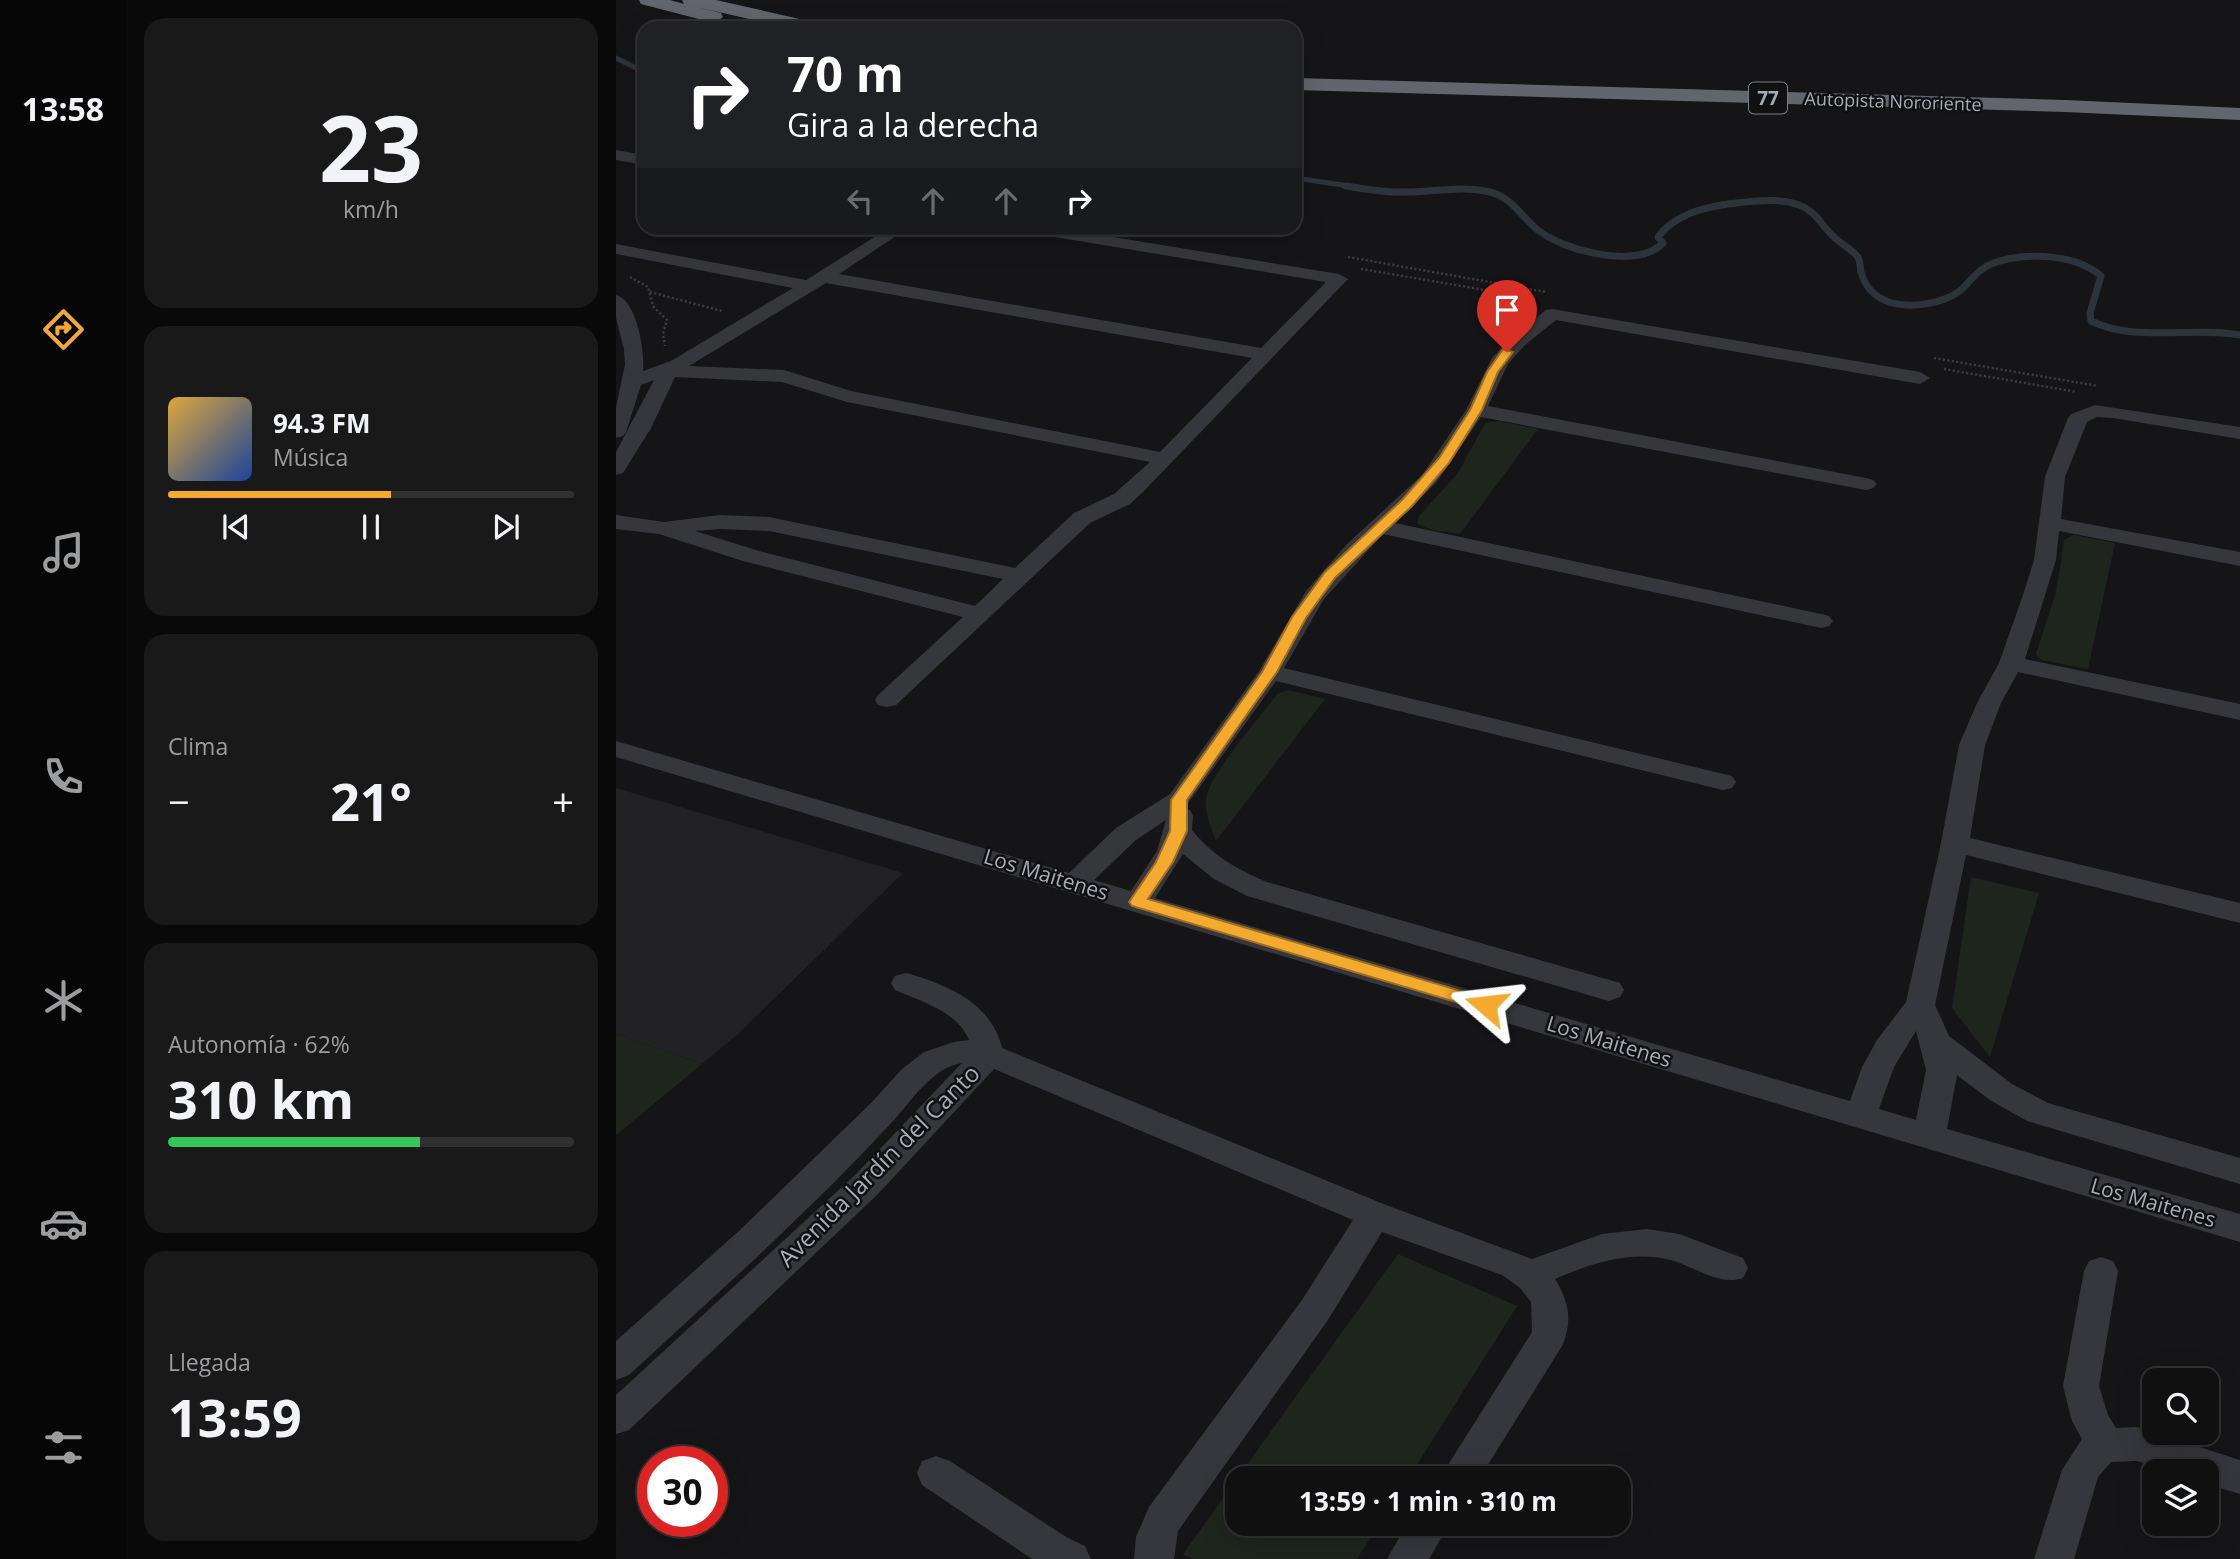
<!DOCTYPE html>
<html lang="es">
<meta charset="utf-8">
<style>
:root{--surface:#101011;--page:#19191a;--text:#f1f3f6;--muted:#9c9d9f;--line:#303031;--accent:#f4a92f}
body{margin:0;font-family:"Open Sans",sans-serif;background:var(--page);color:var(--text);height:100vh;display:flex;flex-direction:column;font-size:26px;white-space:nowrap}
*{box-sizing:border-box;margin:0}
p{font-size:23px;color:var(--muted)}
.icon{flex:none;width:38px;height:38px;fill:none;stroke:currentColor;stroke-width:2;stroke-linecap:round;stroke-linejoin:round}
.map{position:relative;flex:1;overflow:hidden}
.drawer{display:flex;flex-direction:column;gap:18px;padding:18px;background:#090909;width:490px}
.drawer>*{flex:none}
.guide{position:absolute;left:21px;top:21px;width:665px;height:214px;border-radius:21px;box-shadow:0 7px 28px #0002,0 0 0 2px var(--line);background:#202124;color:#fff;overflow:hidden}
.controls{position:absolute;left:1526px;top:1368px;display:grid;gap:14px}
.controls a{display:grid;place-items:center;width:77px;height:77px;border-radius:14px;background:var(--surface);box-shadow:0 7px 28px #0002,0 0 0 2px var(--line);font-size:35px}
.speed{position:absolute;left:21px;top:1446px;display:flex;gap:14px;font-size:35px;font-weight:700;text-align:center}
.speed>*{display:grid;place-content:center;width:91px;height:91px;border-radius:50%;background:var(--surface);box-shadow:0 7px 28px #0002,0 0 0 2px var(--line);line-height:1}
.speed .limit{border:10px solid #d22;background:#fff;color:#111}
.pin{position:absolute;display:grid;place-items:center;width:60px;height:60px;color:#fff;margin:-72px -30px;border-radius:50% 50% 50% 0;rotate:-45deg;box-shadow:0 0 7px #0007}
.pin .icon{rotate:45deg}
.me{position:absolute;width:77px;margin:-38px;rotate:287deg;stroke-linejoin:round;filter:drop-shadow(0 0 5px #0008)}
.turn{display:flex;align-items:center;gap:24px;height:147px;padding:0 35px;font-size:32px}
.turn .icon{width:91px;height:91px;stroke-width:2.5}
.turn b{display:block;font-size:49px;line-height:60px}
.lanes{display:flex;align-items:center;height:66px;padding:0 35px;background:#0003;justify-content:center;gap:35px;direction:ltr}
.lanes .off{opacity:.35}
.big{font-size:52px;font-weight:700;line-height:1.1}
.drawer .tile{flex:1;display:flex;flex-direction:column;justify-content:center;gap:10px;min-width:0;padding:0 24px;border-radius:21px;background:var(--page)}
.drawer .dial{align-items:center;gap:0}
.dial b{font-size:91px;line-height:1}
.song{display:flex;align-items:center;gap:21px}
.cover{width:84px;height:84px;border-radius:10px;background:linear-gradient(135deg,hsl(40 70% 55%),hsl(220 70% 35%))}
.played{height:7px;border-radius:4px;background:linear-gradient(90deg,var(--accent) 55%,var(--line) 55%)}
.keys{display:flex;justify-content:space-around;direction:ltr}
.heat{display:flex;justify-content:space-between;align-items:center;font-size:38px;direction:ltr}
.charge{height:10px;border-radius:5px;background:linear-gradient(90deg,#34c759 62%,var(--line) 0)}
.trip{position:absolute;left:609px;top:1466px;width:406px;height:70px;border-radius:21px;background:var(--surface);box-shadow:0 7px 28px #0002,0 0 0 2px var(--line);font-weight:700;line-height:70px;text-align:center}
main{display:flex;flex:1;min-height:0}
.tabs{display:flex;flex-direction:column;width:126px;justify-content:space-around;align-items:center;background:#060607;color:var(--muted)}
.tabs .icon{width:49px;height:49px}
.tabs .selected{color:var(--accent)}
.tabs b{font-size:32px;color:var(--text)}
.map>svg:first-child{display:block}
</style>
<main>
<nav class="tabs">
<b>13:58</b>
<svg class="icon selected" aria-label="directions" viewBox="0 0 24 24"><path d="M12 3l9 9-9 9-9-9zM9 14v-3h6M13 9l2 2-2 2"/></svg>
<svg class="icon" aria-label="music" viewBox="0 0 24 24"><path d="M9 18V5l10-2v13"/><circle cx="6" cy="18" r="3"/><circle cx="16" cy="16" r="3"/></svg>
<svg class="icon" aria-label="phone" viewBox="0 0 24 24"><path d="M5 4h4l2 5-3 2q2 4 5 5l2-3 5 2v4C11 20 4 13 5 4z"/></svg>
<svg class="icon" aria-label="climate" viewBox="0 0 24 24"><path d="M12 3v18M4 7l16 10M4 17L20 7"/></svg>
<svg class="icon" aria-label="car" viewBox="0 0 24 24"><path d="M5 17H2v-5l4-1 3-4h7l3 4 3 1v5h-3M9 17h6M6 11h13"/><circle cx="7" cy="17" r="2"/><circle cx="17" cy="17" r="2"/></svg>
<svg class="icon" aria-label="filters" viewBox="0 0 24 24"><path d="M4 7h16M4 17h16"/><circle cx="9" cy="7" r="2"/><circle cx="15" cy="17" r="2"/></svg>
</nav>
<section class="drawer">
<div class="tile dial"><b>23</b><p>km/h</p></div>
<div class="tile">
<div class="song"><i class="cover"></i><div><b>94.3 FM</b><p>Música</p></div></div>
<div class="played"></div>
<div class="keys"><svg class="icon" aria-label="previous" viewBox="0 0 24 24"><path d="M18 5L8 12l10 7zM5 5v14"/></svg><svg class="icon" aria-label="pause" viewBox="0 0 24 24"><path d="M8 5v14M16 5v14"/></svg><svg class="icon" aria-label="next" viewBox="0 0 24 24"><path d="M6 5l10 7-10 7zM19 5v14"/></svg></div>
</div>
<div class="tile"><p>Clima</p>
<div class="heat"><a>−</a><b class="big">21°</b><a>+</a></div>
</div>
<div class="tile"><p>Autonomía · 62%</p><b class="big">310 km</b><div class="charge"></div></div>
<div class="tile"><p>Llegada</p><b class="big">13:59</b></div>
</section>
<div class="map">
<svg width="1624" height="1559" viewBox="0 0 1624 1559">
<rect width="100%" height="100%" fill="#151517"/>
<polygon fill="#212124" points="0,788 287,873 121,1035 86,1064 0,1034"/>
<g fill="#1d251d">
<path d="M883 421 922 429 844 534C830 531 813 532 801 523L803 516 842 473 869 423Z"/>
<polygon points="1458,535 1499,543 1472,669 1426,660 1420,654 1440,592 1448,540"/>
<path d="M672 690 709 699 600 841C595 828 588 812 590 798 596 770 643 719 661 694Z"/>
<polygon points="1355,877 1423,893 1374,1057 1336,1008"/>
<polygon points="0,1034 86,1064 0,1135"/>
<polygon points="782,1254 901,1306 792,1479 621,1479 621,1524 763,1524 741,1559 577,1559 567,1554"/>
</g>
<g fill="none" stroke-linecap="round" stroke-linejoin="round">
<g stroke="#2b343b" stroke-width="5">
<polyline points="0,58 28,72"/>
<polyline points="679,178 740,187"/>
</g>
<path stroke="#2b343b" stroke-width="7" d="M730 186C750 189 769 193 789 192 817 192 846 185 874 192 897 198 905 217 923 231 950 251 1022 270 1047 243L1042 237C1058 215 1086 208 1112 204 1137 201 1175 195 1195 212 1204 219 1209 229 1217 236 1223 243 1236 249 1242 257 1244 260 1244 268 1245 272 1249 287 1259 297 1273 302 1295 309 1327 304 1345 290 1354 282 1361 270 1373 265 1405 251 1458 253 1485 276L1474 313 1475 321C1520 343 1576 326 1624 335"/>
<g stroke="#3c3e43" stroke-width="2.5" stroke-dasharray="2 2.5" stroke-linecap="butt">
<polyline points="732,257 930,292"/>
<polyline points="745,269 916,298"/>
<polyline points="14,277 32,287 37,306 51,320 47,334 49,346"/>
<polyline points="34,292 106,311"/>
<polyline points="1318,358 1482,386"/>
<polyline points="1328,369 1461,392"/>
</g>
<g fill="#36373c" fill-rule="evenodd">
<polygon points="0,150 28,155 28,165 0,160"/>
<path d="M273 228H292L223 274 645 348 710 282 415 233 407 228H442L723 274 732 279 527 492 514 504 474 523 280 705 271 707 262 705 259 700 262 695 347 617 127 561 43 534 0 529V515L48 522 104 515 153 517 399 568 458 513 498 494 534 462 231 402 166 382 59 377 35 428 7 473 0 475V452L38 380 25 385 10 432 7 436 0 438V407L9 365 8 349 0 318V295C21 300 29 352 27 371L55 361 177 288 0 254V244L190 280ZM210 283 636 358 544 452 235 391 168 370 73 366ZM104 529 153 531 387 579 359 606 143 551 79 531Z"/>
<path d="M936 309 1304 372 1314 378 1304 384 940 320 909 345 892 364 872 406 1250 478 1257 480 1261 484 1257 488 1250 490 865 417 820 483 779 523 1205 614 1213 616 1217 621 1213 626 1205 628 767 534 708 599 668 668 1116 776 1120 782 1116 788 1107 790 660 681 568 809 574 810 577 816 576 830C596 855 622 870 651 882L1004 983 1008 990 1004 997 993 1001 631 896 598 879 567 854 539 898 1234 1101 1246 1067 1261 1040 1290 1002 1325 843 1343 745 1361 703 1383 663 1407 595 1418 560 1429 477 1452 418 1455 414 1479 405 1624 427V439L1497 418 1481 417 1471 422 1449 477 1445 519 1624 552V566L1443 531 1440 560 1409 659 1624 704V720L1402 672 1385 703 1369 745 1354 838 1624 903V923L1350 855 1319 1005 1333 1036 1396 1084 1432 1103 1624 1158V1184L1411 1121 1374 1100 1341 1075 1331 1129 1624 1214V1242L0 757V741L453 873 500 828 554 794 643 671 690 591 730 545 806 475 850 410 876 358 895 337 930 310ZM550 820 541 851 515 891 478 880 520 840ZM1300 1031 1310 1070 1300 1120 1263 1109 1278 1067Z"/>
<path d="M290 973C330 984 376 1003 386 1048L770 1205 916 1259 986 1234 1031 1229 1063 1234 1127 1258 1132 1268 1127 1278C1102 1287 1076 1264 1050 1259 1012 1251 974 1264 939 1279 953 1301 957 1322 946 1346L863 1479H823L916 1332 915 1302 904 1288 886 1275 766 1232 712 1320 562 1531 558 1559H518L520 1537 533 1507 686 1300 737 1220 378 1069 262 1194 13 1430 0 1434V1395L239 1175 346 1063C316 1068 297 1099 278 1120 195 1210 103 1292 13 1375L0 1380V1341L124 1230 255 1103 286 1069 308 1052 338 1042 353 1040C341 1011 306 1002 279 990L275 983 279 976Z"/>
<polygon points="1485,1257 1497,1261 1502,1271 1483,1386 1492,1415 1500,1428 1521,1427 1624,1460 1624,1494 1591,1484 1591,1472 1555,1472 1521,1461 1495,1462 1482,1477 1458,1559 1418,1559 1446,1470 1466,1439 1456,1421 1447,1386 1468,1271 1473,1261"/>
<polygon points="320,1456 334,1461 450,1537 469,1546 475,1559 416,1559 306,1485 301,1473 306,1461"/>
<polygon points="791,1524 833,1524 813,1559 771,1559"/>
</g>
<g fill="#62656d" fill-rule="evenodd">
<polygon points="23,0 54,0 68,4 66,0 100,0 206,24 209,28 174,28 80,7 105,13 107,17 98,23 25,4"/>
<polygon points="679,78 1449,100 1624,108 1624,120 1449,112 679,90"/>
</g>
</g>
<polygon fill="#f4a92f" stroke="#9f6e1f" stroke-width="2" points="887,349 897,352 882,372 866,410 833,463 796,506 719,578 690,618 661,672 571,800 571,831 557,862 532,899 876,1000 879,1005 876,1009 870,1011 516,906 513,902 540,862 554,831 555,800 646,672 676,617 709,572 786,500 823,458 854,410 871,372"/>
<g text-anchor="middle" stroke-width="5" stroke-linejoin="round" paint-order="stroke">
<g font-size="18" fill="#a6acb7" stroke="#101012">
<text transform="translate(1277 102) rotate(2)" y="6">Autopista Nororiente</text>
</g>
<rect fill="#101012" stroke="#797d86" stroke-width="2" x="1133" y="82.5" width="38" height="31" rx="5"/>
<g font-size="19" font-weight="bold" fill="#a6acb7">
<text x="1152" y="105">77</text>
</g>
<g font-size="21" fill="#a6acb7" stroke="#101012">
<text transform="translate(430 875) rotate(17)" y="7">Los Maitenes</text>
<text transform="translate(993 1042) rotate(17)" y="7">Los Maitenes</text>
<text transform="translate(1537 1203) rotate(16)" y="7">Los Maitenes</text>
</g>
<g font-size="24" fill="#a6acb7" stroke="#101012">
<text transform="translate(263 1166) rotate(-45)" y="8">Avenida Jardín del Canto</text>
</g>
</g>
</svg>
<div class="controls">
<a><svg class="icon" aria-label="search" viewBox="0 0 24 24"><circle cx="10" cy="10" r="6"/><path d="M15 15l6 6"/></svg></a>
<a><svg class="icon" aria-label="layers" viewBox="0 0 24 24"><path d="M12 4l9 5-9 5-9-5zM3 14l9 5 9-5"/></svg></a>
</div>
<div class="speed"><div class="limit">30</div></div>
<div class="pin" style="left:891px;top:352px;background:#d93025"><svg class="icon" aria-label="arrive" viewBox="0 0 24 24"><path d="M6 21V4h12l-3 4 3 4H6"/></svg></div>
<svg class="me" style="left:870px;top:1005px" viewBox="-20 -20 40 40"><path d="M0-17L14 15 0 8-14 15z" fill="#f4a92f" stroke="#fff" stroke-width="4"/></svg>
<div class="trip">13:59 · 1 min · 310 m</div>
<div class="guide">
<div class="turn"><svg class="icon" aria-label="right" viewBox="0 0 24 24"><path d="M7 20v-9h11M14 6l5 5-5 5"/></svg><div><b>70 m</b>Gira a la derecha</div></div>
<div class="lanes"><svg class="icon off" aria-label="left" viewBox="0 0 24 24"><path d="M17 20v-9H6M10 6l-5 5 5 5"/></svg><svg class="icon off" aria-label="ahead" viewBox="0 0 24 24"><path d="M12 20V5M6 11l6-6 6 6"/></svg><svg class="icon off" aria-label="ahead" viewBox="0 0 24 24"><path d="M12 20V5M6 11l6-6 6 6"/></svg><svg class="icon" aria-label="right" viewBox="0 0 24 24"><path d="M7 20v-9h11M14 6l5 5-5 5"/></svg></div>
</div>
</div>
</main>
